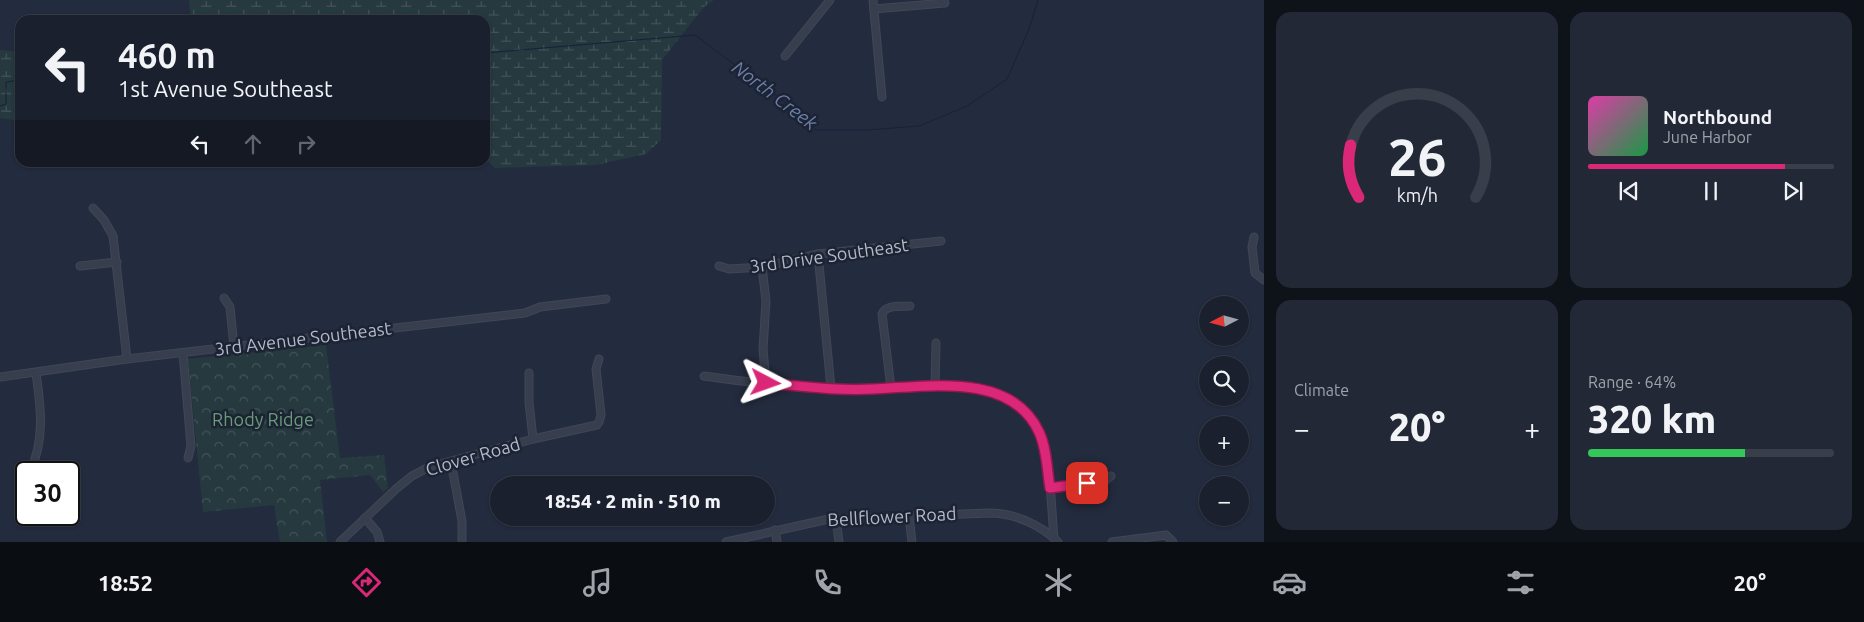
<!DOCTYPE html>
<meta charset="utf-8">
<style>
:root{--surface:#1a202e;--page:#232836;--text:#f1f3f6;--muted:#9fa3aa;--line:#383e4a;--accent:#db2777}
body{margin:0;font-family:Ubuntu,sans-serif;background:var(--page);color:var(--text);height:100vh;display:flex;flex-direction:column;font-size:19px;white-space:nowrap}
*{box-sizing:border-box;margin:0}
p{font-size:16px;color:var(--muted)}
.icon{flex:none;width:28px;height:28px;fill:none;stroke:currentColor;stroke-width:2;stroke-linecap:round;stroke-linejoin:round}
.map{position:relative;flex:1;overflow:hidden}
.drawer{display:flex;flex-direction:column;gap:12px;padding:12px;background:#0e1219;width:600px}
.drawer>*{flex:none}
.hud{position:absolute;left:15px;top:15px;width:475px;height:152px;border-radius:15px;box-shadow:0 1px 4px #0004,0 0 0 1px var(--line);background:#1a202e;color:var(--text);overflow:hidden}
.needle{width:32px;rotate:264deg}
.fabs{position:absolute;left:1199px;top:296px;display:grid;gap:10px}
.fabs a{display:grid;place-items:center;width:50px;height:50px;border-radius:50%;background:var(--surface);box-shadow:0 1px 4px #0004,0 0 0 1px var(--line);font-size:25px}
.speed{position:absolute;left:15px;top:461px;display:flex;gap:10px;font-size:25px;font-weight:700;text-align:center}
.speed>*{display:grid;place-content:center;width:65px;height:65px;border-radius:50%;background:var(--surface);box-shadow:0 1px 4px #0004,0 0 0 1px var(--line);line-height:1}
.speed .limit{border:2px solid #111;border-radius:8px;background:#fff;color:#111}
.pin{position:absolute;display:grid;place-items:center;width:42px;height:42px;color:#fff;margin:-21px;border-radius:10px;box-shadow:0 2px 8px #0006}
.me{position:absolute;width:55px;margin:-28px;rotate:94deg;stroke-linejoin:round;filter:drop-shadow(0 0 4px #0008)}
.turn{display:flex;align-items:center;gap:18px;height:105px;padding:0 20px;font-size:22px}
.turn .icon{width:65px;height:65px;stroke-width:2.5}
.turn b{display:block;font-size:35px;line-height:42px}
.lanes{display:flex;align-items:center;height:48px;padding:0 20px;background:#0003;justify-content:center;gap:25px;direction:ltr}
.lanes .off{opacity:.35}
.big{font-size:38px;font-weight:800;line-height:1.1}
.drawer .widget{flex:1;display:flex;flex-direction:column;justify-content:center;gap:8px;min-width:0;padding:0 18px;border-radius:15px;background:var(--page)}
.drawer .dial{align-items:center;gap:0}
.dial svg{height:130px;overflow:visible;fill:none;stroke:var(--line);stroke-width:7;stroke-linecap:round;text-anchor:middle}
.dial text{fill:var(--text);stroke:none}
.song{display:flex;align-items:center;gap:15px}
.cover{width:60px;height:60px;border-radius:8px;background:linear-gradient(135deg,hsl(320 70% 55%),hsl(140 70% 35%))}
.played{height:5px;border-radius:2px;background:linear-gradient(90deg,var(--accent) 80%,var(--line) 80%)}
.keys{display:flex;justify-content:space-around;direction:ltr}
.heat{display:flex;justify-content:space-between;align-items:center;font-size:28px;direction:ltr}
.charge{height:8px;border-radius:4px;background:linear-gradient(90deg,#34c759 64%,var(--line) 0)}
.drawer .tiles{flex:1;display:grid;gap:12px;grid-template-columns:repeat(2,1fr)}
.trip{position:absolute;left:490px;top:476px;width:285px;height:50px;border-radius:25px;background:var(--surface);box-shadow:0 1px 4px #0004,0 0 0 1px var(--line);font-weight:800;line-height:50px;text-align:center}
.menu{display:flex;height:80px;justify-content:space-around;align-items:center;background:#0a0d12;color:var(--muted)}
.menu .icon{width:35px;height:35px}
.menu .on{color:var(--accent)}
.menu b{font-size:22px;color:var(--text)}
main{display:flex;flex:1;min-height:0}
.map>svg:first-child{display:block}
</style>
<main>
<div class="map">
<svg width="1264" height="542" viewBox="0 0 1264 542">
<defs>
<pattern id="forest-crowns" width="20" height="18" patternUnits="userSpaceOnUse" patternTransform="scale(1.25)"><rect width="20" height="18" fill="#25393f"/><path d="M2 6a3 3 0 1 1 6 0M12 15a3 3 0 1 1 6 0" fill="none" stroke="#425459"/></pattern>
<pattern id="wetland-marsh" width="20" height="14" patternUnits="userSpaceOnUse" patternTransform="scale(1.25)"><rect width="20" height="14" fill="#25393f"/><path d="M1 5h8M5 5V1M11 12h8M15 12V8" fill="none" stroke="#425459"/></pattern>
</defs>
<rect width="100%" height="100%" fill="#232b3e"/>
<polygon fill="url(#forest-crowns)" points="326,345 340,458 384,455 388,488 383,492 370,475 320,480 327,542 280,542 274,505 203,512 188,359"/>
<g fill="url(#wetland-marsh)">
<polygon points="189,0 714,0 704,7 662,60 661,140 646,154 595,165 495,168 485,158 485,20 191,20"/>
<polygon points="0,50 20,52 20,121 0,118"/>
</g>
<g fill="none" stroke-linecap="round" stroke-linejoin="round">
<g stroke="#16213c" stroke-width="1">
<polyline points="485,53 695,35 782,100 816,130 867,130 919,126 967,106 1007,79 1029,29 1038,0"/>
<polyline points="0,106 6,104 6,82 20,80"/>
</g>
<g stroke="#404757" stroke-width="9">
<g id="minor">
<polyline points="873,0 882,97"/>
<polyline points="874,9 945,3"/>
<polyline points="785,56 830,0"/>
<polyline points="93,208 104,220 113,236 127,359"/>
<polyline points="1254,237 1252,247 1255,273 1264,280"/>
<polyline points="818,254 831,388"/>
<polyline points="80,266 117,262"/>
<polyline points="719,266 729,269 762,267 818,254 941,241"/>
<polyline points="762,267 766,301 763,349 766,383"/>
<polyline points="224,298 230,307 234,347"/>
<polyline points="183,353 191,446 188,458"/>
<polyline points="529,373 529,402 533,439"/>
<path d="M704 376C759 384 816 390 871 389 909 389 947 381 985 390 1004 394 1023 407 1034 423 1051 448 1051 507 1054 538"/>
<polyline points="0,377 127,359 525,313 540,307 606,299"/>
<polyline points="935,386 936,343"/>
<path d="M891 388 882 314C886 304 900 307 910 306"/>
<polyline points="451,462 462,521 462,542"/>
<polyline points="32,469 41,472"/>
<path d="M30 472C45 440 41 408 36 373"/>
<polyline points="1050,488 1106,480 1111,476"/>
<polyline points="909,516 912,542"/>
<polyline points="365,518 377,532 380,542"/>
<polyline points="836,518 839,542"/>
<path d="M22 520C20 506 20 494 26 481"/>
<polyline points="775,530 777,542"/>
<polyline points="340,542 397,488 412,476 429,467 533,439 597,425 599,422 601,415 596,369 599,359"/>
<path d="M726 542 829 519 990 513C1014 513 1041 525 1058 542"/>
<polyline points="1112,542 1166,535 1173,542"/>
</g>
</g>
<use href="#minor" stroke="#373e4e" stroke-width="7"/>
</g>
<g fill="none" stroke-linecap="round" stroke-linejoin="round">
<g stroke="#8e194d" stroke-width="12">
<path id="route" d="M766 383C801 386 837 391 873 389 926 387 1011 371 1039 432 1047 449 1047 470 1050 488L1087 483"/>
</g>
<use href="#route" stroke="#db2777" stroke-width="9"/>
</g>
<g text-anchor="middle" stroke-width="5" stroke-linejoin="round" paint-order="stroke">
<g font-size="18" fill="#b3b9c9" stroke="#1c2333">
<text transform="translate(829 256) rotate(-8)" y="6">3rd Drive Southeast</text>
<text transform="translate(303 339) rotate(-7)" y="6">3rd Avenue Southeast</text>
<text transform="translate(473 457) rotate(-16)" y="6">Clover Road</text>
<text transform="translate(892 517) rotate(-3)" y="6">Bellflower Road</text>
</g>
<g font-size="18" fill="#699b7a" stroke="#1c2333">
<text x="263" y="426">Rhody Ridge</text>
</g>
<g font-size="19" font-style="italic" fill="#6b7eaa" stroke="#1c2333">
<text transform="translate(775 95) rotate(37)" y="7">North Creek</text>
</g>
</g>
</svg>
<div class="fabs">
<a><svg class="needle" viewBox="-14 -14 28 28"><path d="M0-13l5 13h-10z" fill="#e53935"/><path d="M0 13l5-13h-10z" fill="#9fa3aa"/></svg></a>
<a><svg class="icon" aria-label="search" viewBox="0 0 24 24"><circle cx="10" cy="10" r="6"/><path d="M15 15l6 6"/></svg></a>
<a>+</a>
<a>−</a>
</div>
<div class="speed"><div class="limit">30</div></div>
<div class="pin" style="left:1087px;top:483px;background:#d93025"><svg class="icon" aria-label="arrive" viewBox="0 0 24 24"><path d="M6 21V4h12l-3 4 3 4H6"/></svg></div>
<svg class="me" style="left:766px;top:383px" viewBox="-20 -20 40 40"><path d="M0-17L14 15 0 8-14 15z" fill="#db2777" stroke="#fff" stroke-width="4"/></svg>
<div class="trip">18:54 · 2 min · 510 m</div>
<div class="hud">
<div class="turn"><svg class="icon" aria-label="left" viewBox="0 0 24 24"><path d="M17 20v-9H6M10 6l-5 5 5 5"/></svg><div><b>460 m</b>1st Avenue Southeast</div></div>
<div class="lanes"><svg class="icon" aria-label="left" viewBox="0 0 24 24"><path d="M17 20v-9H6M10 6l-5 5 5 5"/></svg><svg class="icon off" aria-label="ahead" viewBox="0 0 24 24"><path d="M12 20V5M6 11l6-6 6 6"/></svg><svg class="icon off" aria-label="right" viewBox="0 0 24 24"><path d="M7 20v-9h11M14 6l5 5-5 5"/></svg></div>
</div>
</div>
<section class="drawer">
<div class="tiles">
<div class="widget dial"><svg viewBox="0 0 100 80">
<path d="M14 69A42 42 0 1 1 86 69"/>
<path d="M14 69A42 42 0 0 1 9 37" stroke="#db2777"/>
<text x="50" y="56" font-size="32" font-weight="700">26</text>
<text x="50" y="72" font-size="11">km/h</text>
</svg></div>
<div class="widget">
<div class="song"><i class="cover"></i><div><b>Northbound</b><p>June Harbor</p></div></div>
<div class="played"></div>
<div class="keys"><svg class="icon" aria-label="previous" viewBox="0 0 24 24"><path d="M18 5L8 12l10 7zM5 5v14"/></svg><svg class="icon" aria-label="pause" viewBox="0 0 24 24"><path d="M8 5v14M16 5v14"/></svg><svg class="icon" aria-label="next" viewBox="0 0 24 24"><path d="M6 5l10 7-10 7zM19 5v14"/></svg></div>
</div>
<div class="widget"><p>Climate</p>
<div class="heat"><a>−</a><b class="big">20°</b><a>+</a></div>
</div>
<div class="widget"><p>Range · 64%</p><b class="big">320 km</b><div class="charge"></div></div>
</div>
</section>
</main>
<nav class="menu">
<b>18:52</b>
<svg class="icon on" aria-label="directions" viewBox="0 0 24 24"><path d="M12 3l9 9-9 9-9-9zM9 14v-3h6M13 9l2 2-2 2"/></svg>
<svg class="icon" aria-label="music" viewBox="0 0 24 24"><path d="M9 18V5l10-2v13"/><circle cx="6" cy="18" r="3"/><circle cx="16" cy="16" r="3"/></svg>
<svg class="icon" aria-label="phone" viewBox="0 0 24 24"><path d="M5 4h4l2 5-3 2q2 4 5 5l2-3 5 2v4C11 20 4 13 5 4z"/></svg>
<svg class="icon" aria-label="climate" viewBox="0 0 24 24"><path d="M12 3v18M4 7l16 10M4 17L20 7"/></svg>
<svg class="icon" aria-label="car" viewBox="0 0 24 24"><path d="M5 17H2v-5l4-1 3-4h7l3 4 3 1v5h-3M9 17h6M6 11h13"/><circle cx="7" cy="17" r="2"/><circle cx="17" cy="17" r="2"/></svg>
<svg class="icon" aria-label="filters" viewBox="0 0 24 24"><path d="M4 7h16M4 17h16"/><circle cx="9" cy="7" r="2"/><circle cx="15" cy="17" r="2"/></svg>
<b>20°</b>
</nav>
